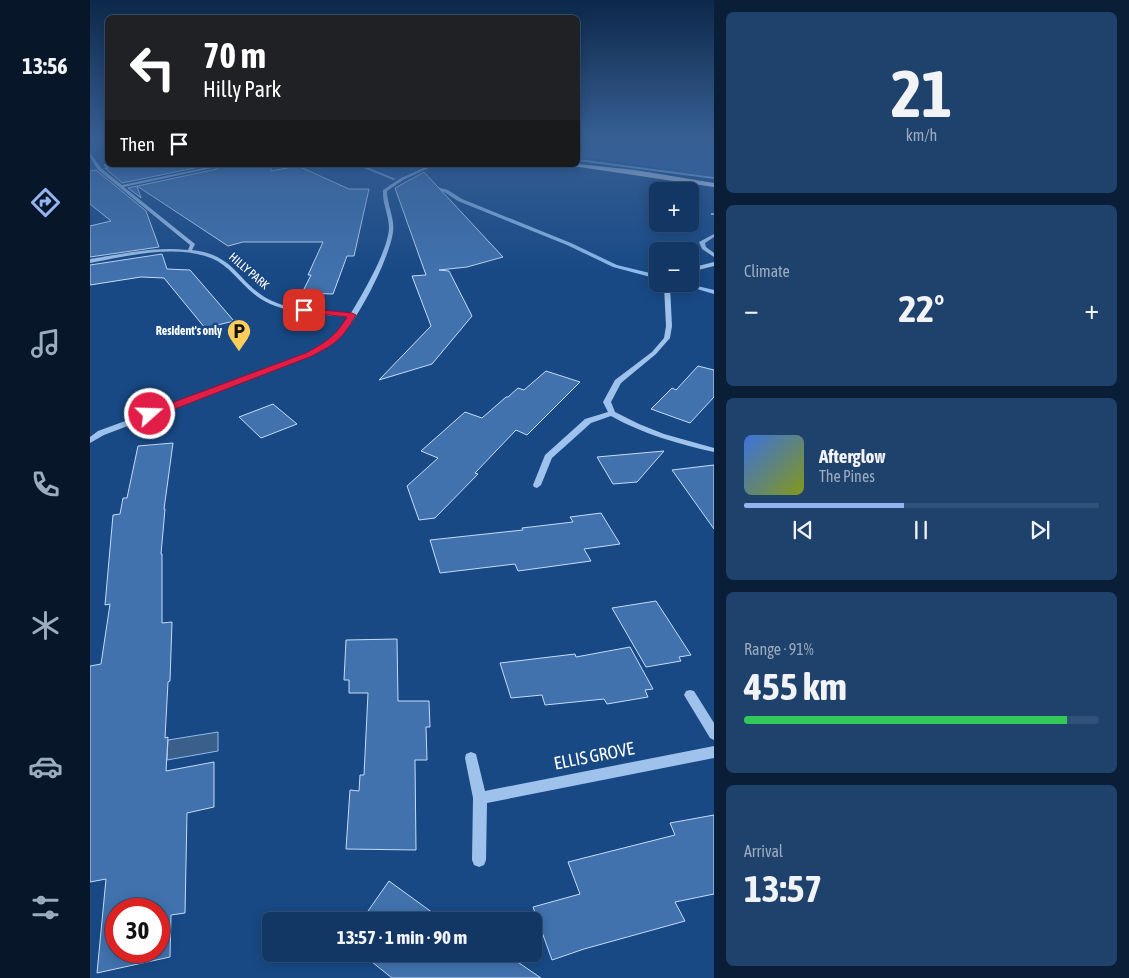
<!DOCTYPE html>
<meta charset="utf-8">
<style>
:root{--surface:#123764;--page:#1f426d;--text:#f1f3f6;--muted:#9cacbf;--line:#315178;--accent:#95b2f1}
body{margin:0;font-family:"Asap Condensed",sans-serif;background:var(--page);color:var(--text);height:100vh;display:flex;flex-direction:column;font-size:19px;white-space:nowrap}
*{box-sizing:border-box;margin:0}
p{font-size:16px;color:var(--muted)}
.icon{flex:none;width:28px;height:28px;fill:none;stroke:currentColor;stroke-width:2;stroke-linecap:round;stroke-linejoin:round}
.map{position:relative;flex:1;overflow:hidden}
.sheet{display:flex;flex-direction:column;gap:12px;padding:12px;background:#0a1e37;width:415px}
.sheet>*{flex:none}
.top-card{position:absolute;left:15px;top:15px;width:475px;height:152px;border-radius:8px;box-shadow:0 2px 12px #0003,0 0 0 1px var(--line);background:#202124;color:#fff;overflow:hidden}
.buttons{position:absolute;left:559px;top:182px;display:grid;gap:10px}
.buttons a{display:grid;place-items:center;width:50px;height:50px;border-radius:8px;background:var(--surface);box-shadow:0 2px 12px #0003,0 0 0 1px var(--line);font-size:25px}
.speed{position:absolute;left:15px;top:898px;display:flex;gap:10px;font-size:25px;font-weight:700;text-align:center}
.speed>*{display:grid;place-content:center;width:65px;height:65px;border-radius:50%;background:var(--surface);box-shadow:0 2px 12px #0003,0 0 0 1px var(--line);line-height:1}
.speed .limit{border:8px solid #d22;background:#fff;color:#111}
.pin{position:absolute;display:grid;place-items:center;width:42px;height:42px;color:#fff;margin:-21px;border-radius:10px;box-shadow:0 2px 8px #0006}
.me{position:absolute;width:55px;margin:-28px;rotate:70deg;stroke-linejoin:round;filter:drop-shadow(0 0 4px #0008)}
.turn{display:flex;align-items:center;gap:18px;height:105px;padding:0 15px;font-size:22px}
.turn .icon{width:65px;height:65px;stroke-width:2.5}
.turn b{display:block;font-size:35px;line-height:42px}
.then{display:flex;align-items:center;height:48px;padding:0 15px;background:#0003;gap:10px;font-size:19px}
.big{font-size:38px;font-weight:700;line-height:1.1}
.sheet .card{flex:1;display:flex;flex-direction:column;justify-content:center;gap:8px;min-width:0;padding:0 18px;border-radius:8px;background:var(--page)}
.sheet .dial{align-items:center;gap:0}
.dial b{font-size:65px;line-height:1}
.song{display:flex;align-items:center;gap:15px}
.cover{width:60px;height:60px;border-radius:8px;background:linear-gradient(135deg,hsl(220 70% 55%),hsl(70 70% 35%))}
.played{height:5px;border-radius:2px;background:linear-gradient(90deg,var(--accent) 45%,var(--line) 45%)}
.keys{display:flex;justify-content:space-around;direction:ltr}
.heat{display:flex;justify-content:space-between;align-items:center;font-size:28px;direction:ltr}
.charge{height:8px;border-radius:4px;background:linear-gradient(90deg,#34c759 91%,var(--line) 0)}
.trip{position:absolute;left:172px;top:912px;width:280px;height:50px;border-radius:8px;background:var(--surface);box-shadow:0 2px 12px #0003,0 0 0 1px var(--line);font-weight:700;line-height:50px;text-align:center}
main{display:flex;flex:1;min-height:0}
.menu{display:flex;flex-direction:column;width:90px;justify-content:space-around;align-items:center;background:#071628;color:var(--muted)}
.menu .icon{width:35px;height:35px}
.menu .current{color:var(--accent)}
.menu b{font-size:22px;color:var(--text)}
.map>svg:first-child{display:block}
</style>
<main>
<nav class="menu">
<b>13:56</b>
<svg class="icon current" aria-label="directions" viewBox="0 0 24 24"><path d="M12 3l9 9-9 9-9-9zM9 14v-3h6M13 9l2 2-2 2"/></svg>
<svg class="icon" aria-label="music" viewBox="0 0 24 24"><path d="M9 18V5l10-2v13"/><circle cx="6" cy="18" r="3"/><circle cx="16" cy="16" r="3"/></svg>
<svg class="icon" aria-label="phone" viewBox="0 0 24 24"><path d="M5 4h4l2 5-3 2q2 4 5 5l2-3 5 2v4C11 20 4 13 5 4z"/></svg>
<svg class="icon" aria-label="climate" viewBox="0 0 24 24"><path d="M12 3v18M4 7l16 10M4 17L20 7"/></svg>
<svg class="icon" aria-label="car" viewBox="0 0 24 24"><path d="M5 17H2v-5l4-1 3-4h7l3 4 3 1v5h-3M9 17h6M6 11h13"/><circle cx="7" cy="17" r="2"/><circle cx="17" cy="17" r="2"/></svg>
<svg class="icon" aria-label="filters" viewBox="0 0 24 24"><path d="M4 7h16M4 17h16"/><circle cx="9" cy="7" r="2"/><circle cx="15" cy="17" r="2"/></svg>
</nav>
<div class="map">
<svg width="624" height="978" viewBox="0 0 624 978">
<rect width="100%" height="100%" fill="#184985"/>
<polygon fill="#2b62a3" points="488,138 624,138 624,177 509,159 491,158 488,160"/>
<polygon fill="#3b5f8b" stroke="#90bdef" points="128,732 128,751 77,760 78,740"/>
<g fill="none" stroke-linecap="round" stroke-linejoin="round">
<g fill="#90bdef" fill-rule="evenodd">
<polygon points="488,138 493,138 488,140"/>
<polygon points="488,159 624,177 624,179 488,161"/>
<polygon points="267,165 272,165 306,179 303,180"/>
<polygon points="339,185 358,190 372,199 481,243 527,265 568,275 568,279 523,267 477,245 368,201 354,192 337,187"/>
<polygon points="590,284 599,284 624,290 624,294"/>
</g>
</g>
<g fill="#4172ae" stroke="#c3dcf9" fill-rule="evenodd">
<polygon points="14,165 119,165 32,183 15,168 18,168"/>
<polygon points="130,165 181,165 181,171 208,166 259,189 279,189 264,256 257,256 243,294 212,293 221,275 218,275 233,242 153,242 138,246 47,186 51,198 38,188 127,169"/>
<polygon points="6,170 56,211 69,247 0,257 0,226 21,221 0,204 0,171"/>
<polygon points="334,172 413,257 377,267 349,270 359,271 382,316 342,364 289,380 341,326 322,276 336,275 305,188"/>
<polygon points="72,254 77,269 100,270 144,321 115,328 74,278 51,277 0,285 0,265"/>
<polygon points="608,366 624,370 624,397 600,423 561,409 582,388 586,390"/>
<polygon points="456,371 490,382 437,435 426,430 385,473 388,474 345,518 329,520 317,486 348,458 331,451 375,412 392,418 416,397 418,397 428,388 434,390"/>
<polygon points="183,404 207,424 171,438 149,417"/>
<path d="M83 443 74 509H75L71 554H72V623L82 622 80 681 78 682 75 738 78 737 76 771 124 762V807L97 813 95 913 81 915 80 957 7 973 16 879 0 882V666L11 664 20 604 15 605 23 515 30 514 33 498H37L48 446ZM26 909H69V951H26Z"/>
<polygon points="574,451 547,482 523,484 507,457"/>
<polygon points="624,465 624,529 582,470"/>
<polygon points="511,513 530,544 494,549 501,561 428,571 425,564 350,573 340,540 433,530 432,528 483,522 480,517"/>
<polygon points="566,601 601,655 589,657 591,661 556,667 522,608"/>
<polygon points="307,639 308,701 339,701 340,727 336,727 337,760 325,760 326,850 256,849 260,790 269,791 270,775 274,775 278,693 259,693 259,680 254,680 256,640"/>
<polygon points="540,647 563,689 555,690 558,697 517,704 514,699 455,705 452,695 421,698 410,663 485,654 486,657"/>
<polygon points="624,815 624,894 585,902 595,921 494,949 462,960 443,907 490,894 478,862 585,835 580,823"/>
<polygon points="299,881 354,921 271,921"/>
<polygon points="272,954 416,954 451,978 302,978"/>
</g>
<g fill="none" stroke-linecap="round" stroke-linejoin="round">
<g fill="#9ec2ec" fill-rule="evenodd">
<path d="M0 153 11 168 32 185 128 165 127 167 34 187 105 244 102 250C146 255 147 282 178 299 203 312 234 311 261 313 273 293 298 251 299 228 299 215 292 203 293 190L311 178 340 165H345L313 180 297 191C297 205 305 218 303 232 300 257 268 320 250 337 242 346 231 351 221 356L14 435 0 443V437L8 431 217 354C236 342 247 335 259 317 228 314 190 315 164 294 149 282 139 265 121 258 85 244 37 256 0 263V259C32 254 65 246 98 250L100 245 8 170 0 157Z"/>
<rect x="621" y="213" width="3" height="2"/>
<polygon points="624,234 624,237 615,243 616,247 624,253 624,257 612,249 609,242"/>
<polygon points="624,262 624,266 600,272 600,268"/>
<path d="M576 284H582L580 286 582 326 580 338 566 354 531 383 521 402 525 412 549 424 574 434 624 448V452C588 444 553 434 521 416L501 423 462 458 451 485 447 488 444 487 443 485 455 455 495 419 518 412 513 402 525 380 562 352 574 338 576 326 574 286Z"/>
<polygon points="600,690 604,691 624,723 624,740 620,738 594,695 596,691"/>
<polygon points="624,746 624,758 397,803 396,860 394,865 389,867 384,865 382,860 383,798 375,758 376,754 381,752 386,754 395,791"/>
</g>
<polygon fill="#e3eeff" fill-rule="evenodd" points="488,164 545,170 624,183 624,187 476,165"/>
</g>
<linearGradient id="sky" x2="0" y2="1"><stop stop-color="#0d2849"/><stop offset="0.5" stop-color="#375f94"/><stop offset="1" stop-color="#375f94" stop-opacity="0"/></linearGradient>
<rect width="624" height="275" fill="url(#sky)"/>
<path fill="#e11d48" stroke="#92132f" d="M211 308 262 313 266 315C251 340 248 342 222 356L64 417H57V412L216 353C236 342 245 337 257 317L214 312 210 310Z"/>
<defs>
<g id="parking-pin" transform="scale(1.25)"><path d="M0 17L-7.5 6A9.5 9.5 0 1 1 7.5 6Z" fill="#ffcd59" stroke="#184985"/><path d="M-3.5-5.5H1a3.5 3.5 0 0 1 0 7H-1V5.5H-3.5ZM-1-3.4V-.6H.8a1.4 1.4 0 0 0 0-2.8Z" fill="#111"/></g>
</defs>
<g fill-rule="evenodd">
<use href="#parking-pin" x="149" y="331"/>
</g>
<g text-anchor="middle" stroke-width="5" stroke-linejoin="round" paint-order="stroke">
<g font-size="12" fill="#fff" stroke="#184985">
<text transform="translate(159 271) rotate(41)" y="4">HILLY PARK</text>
</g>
<g font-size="12" font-weight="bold" fill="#fff" stroke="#184985" text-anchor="end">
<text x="132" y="335">Resident's only</text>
</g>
<g font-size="18" fill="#fff" stroke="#184985">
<text transform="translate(504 756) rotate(-11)" y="6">ELLIS GROVE</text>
</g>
</g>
</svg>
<div class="buttons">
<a>+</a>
<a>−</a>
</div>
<div class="speed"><div class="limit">30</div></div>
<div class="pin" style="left:214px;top:310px;background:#d93025"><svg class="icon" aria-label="arrive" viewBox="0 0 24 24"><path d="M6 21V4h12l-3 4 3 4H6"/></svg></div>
<svg class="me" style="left:60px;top:414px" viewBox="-20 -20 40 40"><circle r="17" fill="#e11d48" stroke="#fff" stroke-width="3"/><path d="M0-11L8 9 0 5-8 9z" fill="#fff"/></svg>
<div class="trip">13:57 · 1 min · 90 m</div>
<div class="top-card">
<div class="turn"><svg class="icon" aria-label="left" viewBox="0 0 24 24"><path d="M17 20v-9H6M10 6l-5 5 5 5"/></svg><div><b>70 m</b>Hilly Park</div></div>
<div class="then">Then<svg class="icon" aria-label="arrive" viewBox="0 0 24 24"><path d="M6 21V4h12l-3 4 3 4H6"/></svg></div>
</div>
</div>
<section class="sheet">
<div class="card dial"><b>21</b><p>km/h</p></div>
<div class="card"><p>Climate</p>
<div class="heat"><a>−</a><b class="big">22°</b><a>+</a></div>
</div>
<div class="card">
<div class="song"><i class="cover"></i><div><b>Afterglow</b><p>The Pines</p></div></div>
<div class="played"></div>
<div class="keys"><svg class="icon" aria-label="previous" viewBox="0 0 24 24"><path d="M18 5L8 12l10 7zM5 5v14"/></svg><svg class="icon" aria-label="pause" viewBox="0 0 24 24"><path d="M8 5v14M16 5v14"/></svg><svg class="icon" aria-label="next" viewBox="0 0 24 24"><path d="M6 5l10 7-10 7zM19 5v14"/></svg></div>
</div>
<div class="card"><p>Range · 91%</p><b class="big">455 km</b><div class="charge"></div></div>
<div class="card"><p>Arrival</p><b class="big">13:57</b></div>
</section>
</main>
